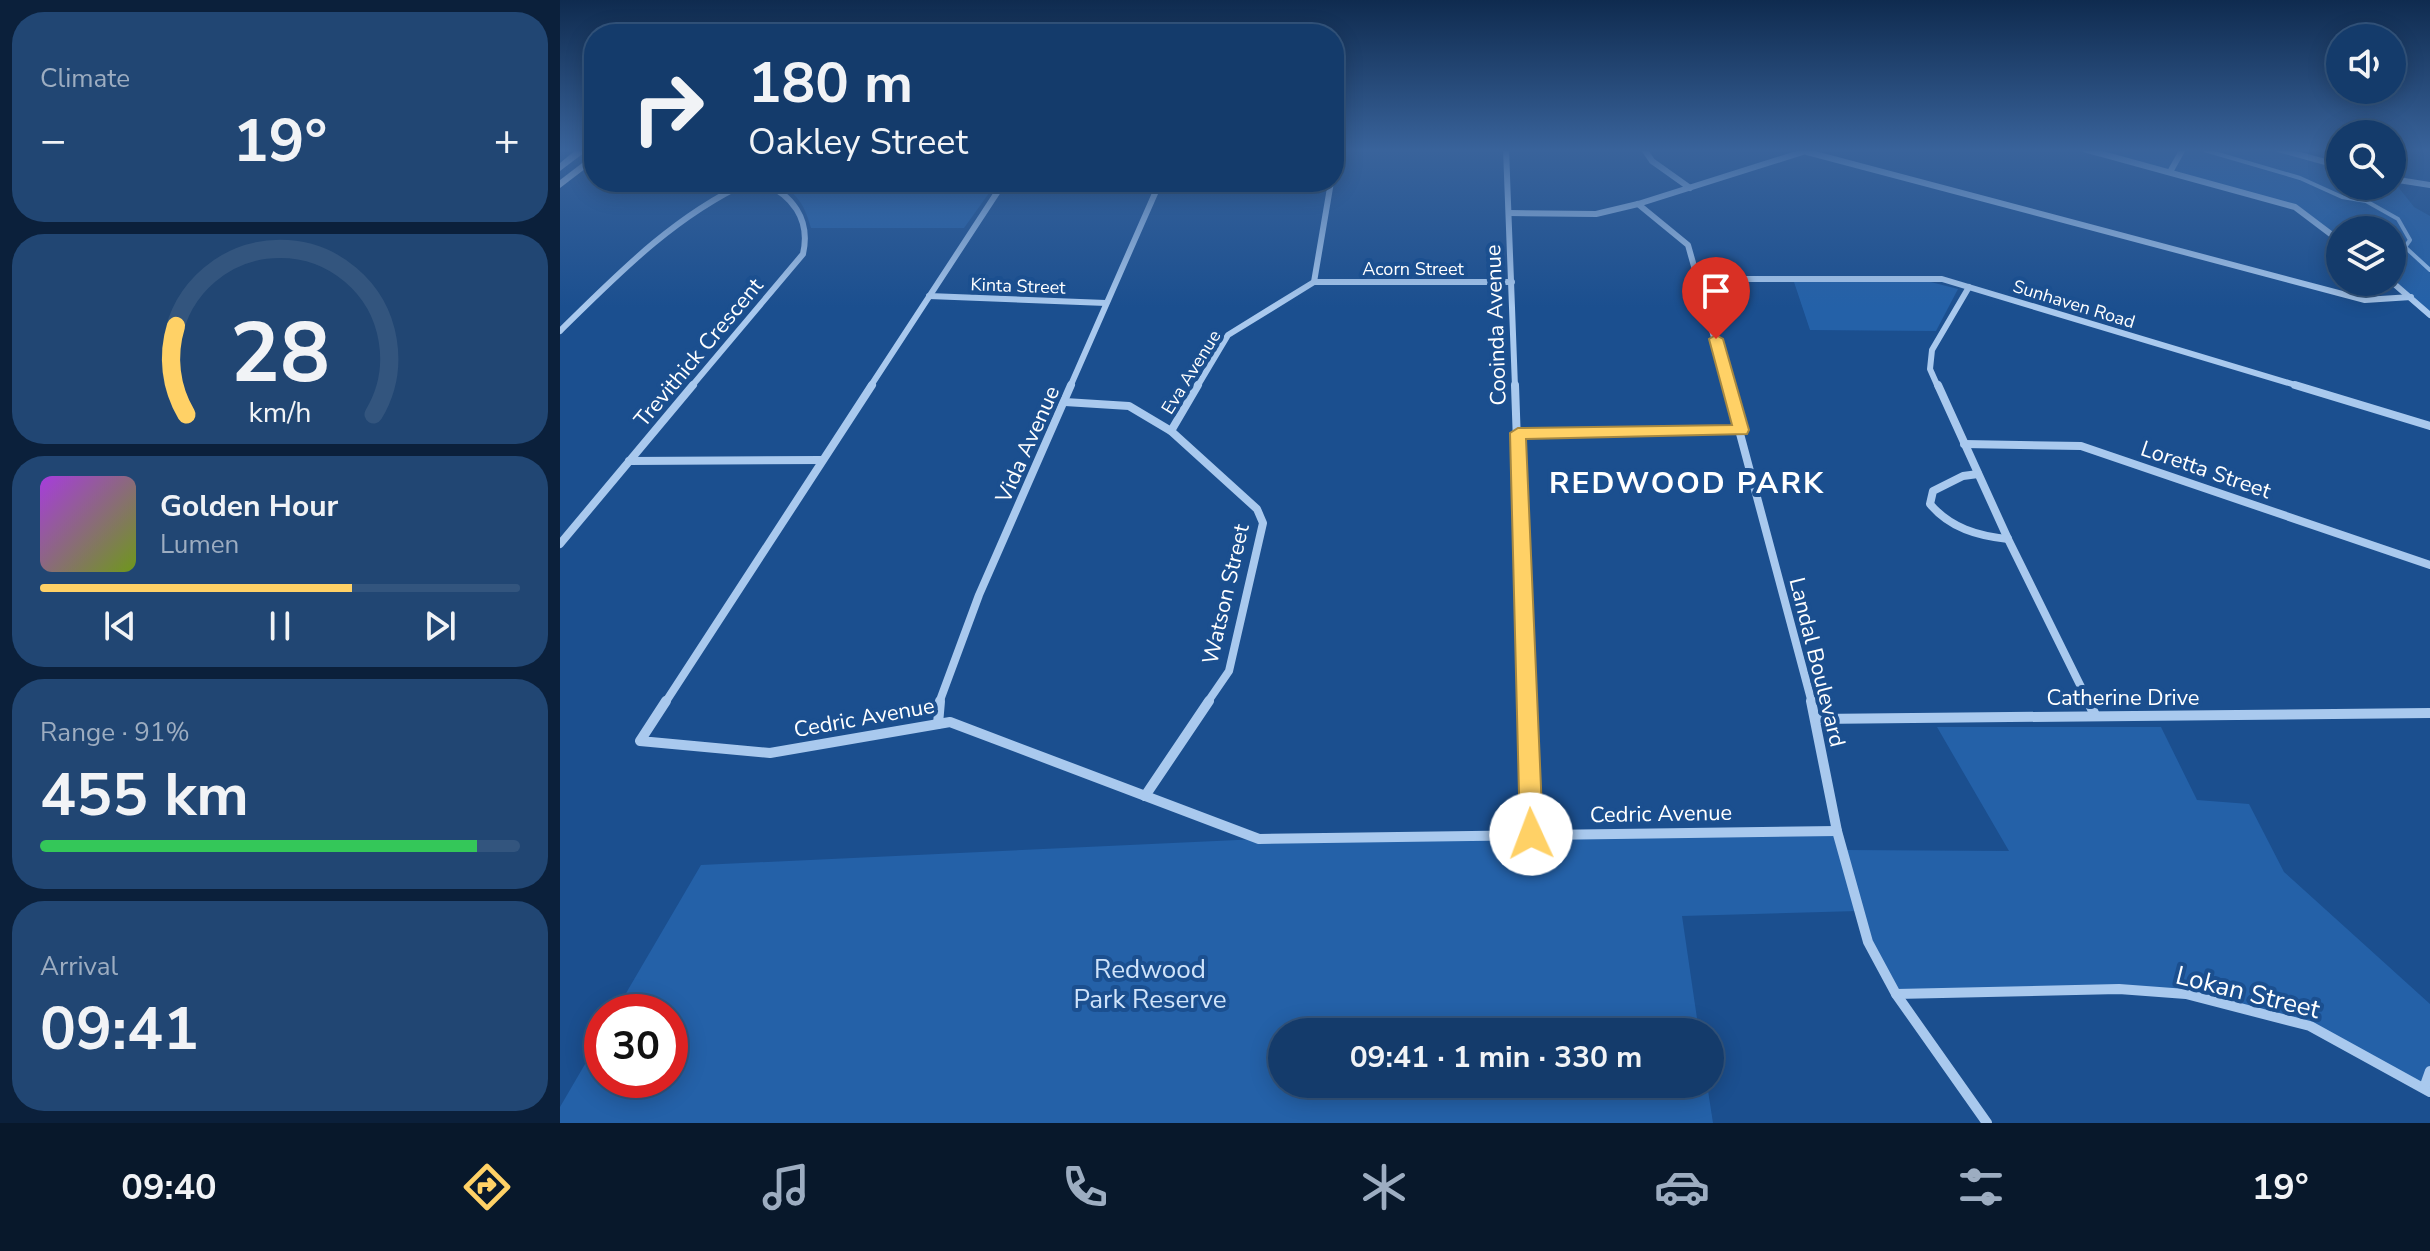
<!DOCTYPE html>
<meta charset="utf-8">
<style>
:root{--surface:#143b6b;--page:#214673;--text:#f1f3f6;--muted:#9dadc1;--line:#33557e;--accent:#ffd166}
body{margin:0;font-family:"Nunito Sans",sans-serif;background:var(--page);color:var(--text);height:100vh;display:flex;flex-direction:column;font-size:30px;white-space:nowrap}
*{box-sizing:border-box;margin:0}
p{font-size:26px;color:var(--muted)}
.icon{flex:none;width:44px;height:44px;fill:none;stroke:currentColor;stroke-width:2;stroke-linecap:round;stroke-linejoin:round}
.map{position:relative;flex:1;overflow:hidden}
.side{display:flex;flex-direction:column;gap:12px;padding:12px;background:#0b203b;width:560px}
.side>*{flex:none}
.guide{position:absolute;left:24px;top:24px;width:760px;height:168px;border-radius:32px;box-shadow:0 4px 20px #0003,0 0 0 2px var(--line);background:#143b6b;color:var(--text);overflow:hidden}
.controls{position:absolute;left:1766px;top:24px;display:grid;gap:16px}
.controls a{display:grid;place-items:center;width:80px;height:80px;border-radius:50%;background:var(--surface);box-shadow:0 4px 20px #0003,0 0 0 2px var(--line);font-size:40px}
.speed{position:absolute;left:24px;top:994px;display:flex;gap:16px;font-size:40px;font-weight:700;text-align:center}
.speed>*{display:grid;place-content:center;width:104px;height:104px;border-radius:50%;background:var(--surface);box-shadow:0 4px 20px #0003,0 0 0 2px var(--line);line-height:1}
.speed .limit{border:12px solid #d22;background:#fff;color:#111}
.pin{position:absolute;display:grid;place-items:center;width:68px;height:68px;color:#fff;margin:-82px -34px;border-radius:50% 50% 50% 0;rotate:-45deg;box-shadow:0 0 8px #0007}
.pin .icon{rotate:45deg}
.me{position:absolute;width:88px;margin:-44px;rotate:358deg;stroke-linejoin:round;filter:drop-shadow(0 0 6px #0008)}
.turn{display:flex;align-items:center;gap:28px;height:168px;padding:0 32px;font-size:36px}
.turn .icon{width:104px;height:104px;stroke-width:2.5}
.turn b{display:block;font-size:56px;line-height:68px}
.big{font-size:60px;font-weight:700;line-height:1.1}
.side .widget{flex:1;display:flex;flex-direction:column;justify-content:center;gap:12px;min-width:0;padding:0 28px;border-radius:32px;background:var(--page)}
.side .dial{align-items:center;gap:0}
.dial svg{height:208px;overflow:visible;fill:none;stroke:var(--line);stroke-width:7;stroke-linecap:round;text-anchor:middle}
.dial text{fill:var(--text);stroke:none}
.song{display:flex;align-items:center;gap:24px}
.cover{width:96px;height:96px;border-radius:12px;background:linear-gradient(135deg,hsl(280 70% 55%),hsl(80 70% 35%))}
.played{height:8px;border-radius:4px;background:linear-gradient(90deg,var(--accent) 65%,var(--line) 65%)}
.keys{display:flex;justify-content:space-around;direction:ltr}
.heat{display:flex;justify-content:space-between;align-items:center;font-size:44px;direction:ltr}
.charge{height:12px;border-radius:6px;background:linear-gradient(90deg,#34c759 91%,var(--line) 0)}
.trip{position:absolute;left:708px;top:1018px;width:456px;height:80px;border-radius:40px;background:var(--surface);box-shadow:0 4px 20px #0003,0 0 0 2px var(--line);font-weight:700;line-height:80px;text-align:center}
.dock{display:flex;height:128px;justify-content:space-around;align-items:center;background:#08182b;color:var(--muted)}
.dock .icon{width:56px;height:56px}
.dock .active{color:var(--accent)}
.dock b{font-size:36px;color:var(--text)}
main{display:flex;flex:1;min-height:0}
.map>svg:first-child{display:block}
</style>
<main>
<section class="side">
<div class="widget"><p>Climate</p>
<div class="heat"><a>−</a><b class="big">19°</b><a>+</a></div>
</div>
<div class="widget dial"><svg viewBox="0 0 100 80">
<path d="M14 69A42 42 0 1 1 86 69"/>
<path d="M14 69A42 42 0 0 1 10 35" stroke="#ffd166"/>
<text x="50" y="56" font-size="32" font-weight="700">28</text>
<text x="50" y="72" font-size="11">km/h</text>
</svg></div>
<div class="widget">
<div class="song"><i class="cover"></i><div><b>Golden Hour</b><p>Lumen</p></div></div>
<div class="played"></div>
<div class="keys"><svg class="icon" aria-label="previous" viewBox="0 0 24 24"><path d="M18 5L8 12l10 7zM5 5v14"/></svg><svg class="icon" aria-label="pause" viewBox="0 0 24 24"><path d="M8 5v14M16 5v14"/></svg><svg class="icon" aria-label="next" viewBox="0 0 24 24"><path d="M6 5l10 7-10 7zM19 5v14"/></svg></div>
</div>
<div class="widget"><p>Range · 91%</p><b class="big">455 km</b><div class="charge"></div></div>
<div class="widget"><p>Arrival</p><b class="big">09:41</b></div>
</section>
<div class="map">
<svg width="1870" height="1123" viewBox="0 0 1870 1123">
<rect width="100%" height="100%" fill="#1b4f8f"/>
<g fill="#2461a8">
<polygon points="1519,149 1719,149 1780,165 1780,186 1832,186 1832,179 1854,207 1870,216 1870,318 1827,282 1832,282 1832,230 1780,230 1780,243 1735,206"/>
<path d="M213 182H437L404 228H251C244 203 237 192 213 182Z"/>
<polygon points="1363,280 1398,289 1376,331 1250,330 1234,282"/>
<polygon points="1377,727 1601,727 1637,800 1689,804 1724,872 1870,1004 1870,1071 1864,1088 1750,1027 1626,994 1336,994 1298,911 1122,916 1139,1032 722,1032 722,1084 1147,1084 1153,1123 0,1123 0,1107 42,1035 42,1080 110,1080 110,1012 55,1012 141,865 699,839 1277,831 1283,850 1449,851"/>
</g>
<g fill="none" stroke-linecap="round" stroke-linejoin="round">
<polyline stroke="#9cc4f0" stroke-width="4" points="1641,149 1740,178 1782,197 1806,201 1838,219 1850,240 1845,247 1870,270"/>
<g stroke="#a9c9ee" stroke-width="6">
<polyline points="946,149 955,387"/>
<polyline points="1084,149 1092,161 1130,188"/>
<polyline points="1524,149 1735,207 1780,241"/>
<polyline points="1718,149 1780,166"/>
<polyline points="1247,152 1805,300 1851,297"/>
<polyline points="774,166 777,149"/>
<polyline points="1610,172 1623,149"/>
<polyline points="1832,179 1870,185"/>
<polyline points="1078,204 1128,245 1168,387"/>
<polyline points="949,213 1036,214 1078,204 1249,150"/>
<polyline points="1139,279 1382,279 1742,387"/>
<polyline points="754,282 952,282"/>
<polyline points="1832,282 1870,315"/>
<polyline points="369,296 546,303"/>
<path d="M0 331C58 274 113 217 188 182"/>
<path d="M131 387 243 254C251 219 232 194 201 182"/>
<polyline points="310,387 444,182"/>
<polyline points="510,387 600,182"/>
<polyline points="637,387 668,335 754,282 771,182"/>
<polyline points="1378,387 1370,369 1372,350 1409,287"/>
</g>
<g stroke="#a9c9ee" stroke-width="8">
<polyline points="955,385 966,703"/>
<polyline points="1167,385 1252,703"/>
<polyline points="1378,385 1448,539 1529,703"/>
<polyline points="1735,385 1870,426"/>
<polyline points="505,402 569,406 611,431 697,509 703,523 669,671 647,703"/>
<polyline points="611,431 638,385"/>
<polyline points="958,433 1181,430"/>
<polyline points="1404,444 1521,446 1870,565"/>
<polyline points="69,461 261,460"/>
<path d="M1418 474 1403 476 1373 491 1370 504C1390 528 1418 536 1448 539"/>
<polyline points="0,544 133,385"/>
<polyline points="105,703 312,385"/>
<polyline points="379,703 419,595 511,385"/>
</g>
<g stroke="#a9c9ee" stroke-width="10">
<polyline points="106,701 80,741 210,753 390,722 699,839 1277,831"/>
<polyline points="966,701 971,834"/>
<polyline points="1251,701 1277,831 1308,942 1336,994 1427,1123"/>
<polyline points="1528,701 1535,715"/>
<polyline points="1256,719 1870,713"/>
<polyline points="378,724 380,701"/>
<polyline points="585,796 649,701"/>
<polyline points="1336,994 1559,989 1626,994 1750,1026 1870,1092"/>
<polyline points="1864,1088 1870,1071"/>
</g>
<g fill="#d6e6fa" fill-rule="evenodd">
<polygon points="17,149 29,149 0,171 0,163"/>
<polygon points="34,154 34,162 0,188 0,180"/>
</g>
</g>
<linearGradient id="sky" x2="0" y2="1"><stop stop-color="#0f2b4f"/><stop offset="0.49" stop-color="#39639b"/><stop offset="1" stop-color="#39639b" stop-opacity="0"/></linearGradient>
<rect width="1870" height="307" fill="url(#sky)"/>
<polygon fill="#ffd166" stroke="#a68842" stroke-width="2" points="1156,335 1163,339 1189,430 1187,434 966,439 983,834 979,842 971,845 963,842 960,834 950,433 958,428 1172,425 1149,339"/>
<g text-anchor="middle" stroke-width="8" stroke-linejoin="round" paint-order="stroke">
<g font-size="18" fill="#fff" stroke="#1b4f8f">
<text x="853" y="275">Acorn Street</text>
<text transform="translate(458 286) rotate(2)" y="6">Kinta Street</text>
<text transform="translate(1514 304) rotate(17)" y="6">Sunhaven Road</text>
<text transform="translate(631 372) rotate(-58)" y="6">Eva Avenue</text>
</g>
<g font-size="22" fill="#fff" stroke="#1b4f8f">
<text transform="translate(935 325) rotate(-92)" y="8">Cooinda Avenue</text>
<text transform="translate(138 352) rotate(-50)" y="8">Trevithick Crescent</text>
<text transform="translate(467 444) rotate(-66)" y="8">Vida Avenue</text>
<text transform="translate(1646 469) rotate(19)" y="8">Loretta Street</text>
<text transform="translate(665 594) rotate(-77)" y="8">Watson Street</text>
<text transform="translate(1258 662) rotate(76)" y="8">Landal Boulevard</text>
<text x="1563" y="705">Catherine Drive</text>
<text transform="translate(304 717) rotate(-10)" y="8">Cedric Avenue</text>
<text transform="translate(1101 813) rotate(-1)" y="8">Cedric Avenue</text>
</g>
<g font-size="26" fill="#cfe3fa" stroke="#1b4f8f">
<text x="590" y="978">Redwood<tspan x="590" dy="30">Park Reserve</tspan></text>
</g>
<g font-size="26" fill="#fff" stroke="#1b4f8f">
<text transform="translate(1688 992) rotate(14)" y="9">Lokan Street</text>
</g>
<g font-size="30" font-weight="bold" letter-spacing="2" fill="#fff" stroke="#1b4f8f">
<text x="1127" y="493">REDWOOD PARK</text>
</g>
</g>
</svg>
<div class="controls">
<a><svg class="icon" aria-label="sound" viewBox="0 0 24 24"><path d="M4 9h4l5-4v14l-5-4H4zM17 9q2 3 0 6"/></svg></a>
<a><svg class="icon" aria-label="search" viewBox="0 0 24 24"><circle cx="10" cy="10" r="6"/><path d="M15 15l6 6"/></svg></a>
<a><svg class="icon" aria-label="layers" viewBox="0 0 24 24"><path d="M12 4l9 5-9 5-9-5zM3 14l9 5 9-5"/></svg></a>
</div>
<div class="speed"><div class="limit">30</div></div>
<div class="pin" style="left:1156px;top:339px;background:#d93025"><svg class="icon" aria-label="arrive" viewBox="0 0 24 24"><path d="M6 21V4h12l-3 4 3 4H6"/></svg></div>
<svg class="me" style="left:971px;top:834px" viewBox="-20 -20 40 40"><circle r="19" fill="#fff"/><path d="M0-13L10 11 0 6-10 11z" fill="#ffd166"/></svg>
<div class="trip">09:41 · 1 min · 330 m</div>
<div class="guide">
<div class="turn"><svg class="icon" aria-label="right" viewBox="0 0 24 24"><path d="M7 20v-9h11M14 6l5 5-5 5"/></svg><div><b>180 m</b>Oakley Street</div></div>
</div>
</div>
</main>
<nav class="dock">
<b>09:40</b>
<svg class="icon active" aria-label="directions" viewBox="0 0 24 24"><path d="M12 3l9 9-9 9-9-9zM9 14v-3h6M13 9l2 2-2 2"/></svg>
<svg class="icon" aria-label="music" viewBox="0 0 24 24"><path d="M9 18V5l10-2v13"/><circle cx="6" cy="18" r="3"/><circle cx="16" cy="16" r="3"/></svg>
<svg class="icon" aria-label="phone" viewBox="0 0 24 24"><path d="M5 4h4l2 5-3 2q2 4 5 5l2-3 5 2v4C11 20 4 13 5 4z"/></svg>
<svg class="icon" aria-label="climate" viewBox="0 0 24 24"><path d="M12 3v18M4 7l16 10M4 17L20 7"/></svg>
<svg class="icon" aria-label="car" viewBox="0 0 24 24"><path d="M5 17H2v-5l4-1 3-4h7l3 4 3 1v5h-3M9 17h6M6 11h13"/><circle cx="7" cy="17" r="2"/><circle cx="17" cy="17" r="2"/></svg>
<svg class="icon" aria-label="filters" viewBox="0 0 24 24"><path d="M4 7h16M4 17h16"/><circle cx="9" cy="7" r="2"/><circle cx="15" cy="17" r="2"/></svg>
<b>19°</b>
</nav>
